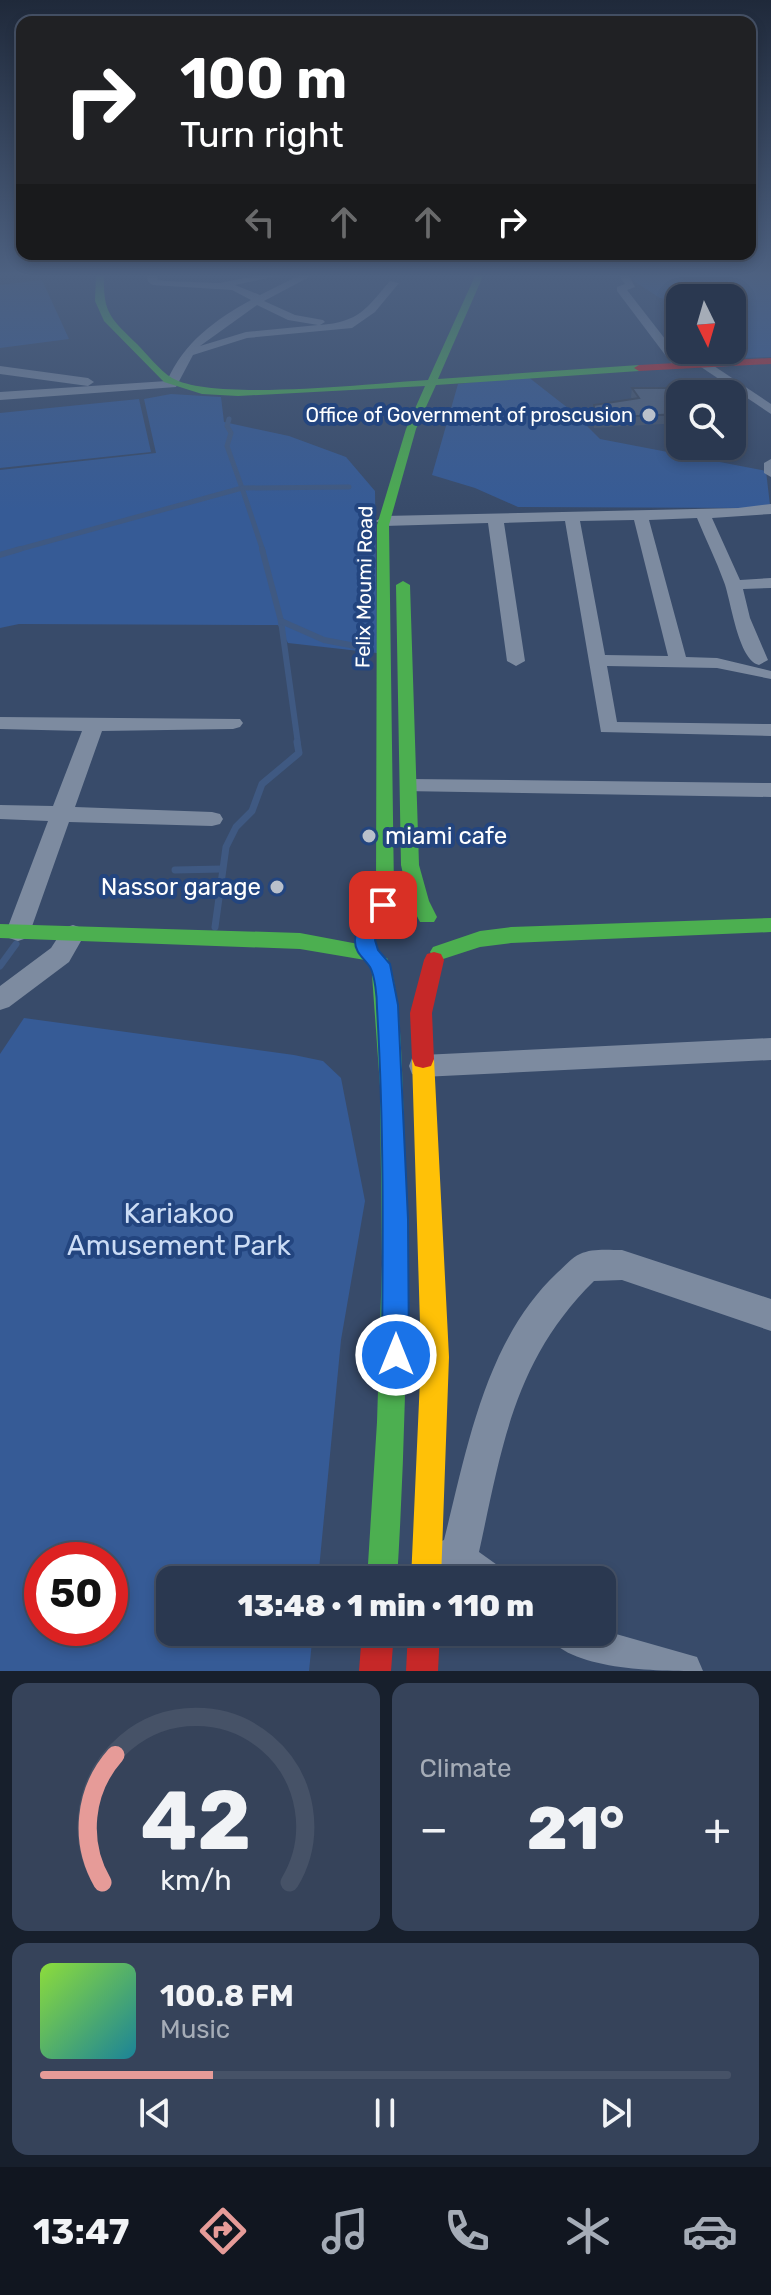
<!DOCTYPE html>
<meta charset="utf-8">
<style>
:root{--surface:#2a3850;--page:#36435a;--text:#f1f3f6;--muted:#a5acb7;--line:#465267;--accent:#e69b98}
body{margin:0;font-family:Rubik,sans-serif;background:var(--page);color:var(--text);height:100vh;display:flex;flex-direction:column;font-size:30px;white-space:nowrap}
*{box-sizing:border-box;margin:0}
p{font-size:26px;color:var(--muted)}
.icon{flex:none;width:44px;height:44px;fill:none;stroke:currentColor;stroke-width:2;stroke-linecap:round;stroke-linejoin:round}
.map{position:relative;height:1671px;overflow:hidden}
.details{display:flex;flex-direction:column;gap:12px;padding:12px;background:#171f2c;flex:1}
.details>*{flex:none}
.banner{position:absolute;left:16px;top:16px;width:740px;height:244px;border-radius:16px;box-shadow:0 4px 12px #0003,0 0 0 2px var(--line);background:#202124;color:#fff;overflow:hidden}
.needle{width:52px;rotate:175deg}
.fabs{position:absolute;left:666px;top:284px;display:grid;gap:16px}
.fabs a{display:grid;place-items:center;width:80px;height:80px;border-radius:16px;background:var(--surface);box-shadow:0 4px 12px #0003,0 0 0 2px var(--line);font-size:40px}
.speed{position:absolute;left:24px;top:1542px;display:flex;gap:16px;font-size:40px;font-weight:700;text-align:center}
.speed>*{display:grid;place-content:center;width:104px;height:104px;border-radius:50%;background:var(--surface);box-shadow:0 4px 12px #0003,0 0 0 2px var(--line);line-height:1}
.speed .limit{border:12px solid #d22;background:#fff;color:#111}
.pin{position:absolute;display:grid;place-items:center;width:68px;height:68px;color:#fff;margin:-34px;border-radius:16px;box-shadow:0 4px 12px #0006}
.me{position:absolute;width:88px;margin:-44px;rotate:0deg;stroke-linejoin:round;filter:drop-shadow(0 0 6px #0008)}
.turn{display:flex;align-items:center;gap:28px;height:168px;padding:0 32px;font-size:36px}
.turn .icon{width:104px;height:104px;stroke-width:2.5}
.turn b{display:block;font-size:56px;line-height:68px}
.lanes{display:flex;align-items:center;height:76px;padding:0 32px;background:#0003;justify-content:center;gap:40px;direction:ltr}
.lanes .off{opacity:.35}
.big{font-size:60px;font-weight:800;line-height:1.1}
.details .tile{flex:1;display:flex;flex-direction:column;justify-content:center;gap:12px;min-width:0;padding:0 28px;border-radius:16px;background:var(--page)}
.details .dial{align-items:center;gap:0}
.dial svg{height:208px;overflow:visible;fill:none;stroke:var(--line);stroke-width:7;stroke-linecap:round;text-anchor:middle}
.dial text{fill:var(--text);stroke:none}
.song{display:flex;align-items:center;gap:24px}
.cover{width:96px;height:96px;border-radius:12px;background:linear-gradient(135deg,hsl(90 70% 55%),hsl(190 70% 35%))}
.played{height:8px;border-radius:4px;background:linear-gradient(90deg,var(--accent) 25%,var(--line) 25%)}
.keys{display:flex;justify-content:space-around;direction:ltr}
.heat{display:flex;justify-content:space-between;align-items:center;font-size:44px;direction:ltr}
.details .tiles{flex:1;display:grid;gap:12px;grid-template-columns:1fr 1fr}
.tile:last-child{grid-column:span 2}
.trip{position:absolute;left:156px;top:1566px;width:460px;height:80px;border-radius:16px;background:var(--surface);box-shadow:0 4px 12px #0003,0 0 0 2px var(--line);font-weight:800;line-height:80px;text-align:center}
.menu{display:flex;height:128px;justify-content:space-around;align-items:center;background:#111620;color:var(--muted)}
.menu .icon{width:56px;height:56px}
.menu .current{color:var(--accent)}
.menu b{font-size:36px;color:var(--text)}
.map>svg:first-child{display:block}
</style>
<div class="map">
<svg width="771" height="1671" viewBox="0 0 771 1671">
<rect width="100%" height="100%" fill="#384b6a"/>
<g fill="#365b96" fill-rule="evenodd">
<polygon points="643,276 771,276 771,357 681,360 672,350 732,350 746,347 733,333 746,329 732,323 732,298 680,298 680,301 660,298 629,278"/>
<polygon points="42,280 69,339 0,348 0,285"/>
<polygon points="527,376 573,412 600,439 766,471 770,505 754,508 518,507 475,488 432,475 458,384"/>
<polygon points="171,394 221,397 224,422 289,436 346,457 375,491 377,653 288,643 278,625 19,624 0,628 0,470 156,453 144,399"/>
<polygon points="139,399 151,452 0,468 0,413"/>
<path d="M24 1018 294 1055 323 1061 341 1078 365 1201 341 1340 318 1580H170V1632H313L309 1671H0V1054ZM110 1560V1628H42V1560Z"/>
</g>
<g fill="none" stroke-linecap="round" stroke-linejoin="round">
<g stroke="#3f5982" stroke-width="5">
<polyline points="13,551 242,488 227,446 231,433 227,426 229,419"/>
<polyline points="263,551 242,488 349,487"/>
</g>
<g stroke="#3f5982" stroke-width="6">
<polyline points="262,549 281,621 298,744"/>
<polyline points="0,555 20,549"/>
<polyline points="281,621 324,640 366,648"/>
</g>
<g stroke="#3f5982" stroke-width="7">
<polyline points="175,870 222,869"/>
<polyline points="215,927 226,847 236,827 252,811 262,784 299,753 297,742"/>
<polyline points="0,966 16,944"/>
</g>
<g fill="#7d8ba0" fill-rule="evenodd">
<path d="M147 276H157L158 280 165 281 219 283 255 276H277L235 285 260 295 298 276H311L264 301 295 315 323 320 325 322 320 325C359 322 366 309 390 281L399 283 375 312 352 328 247 338 193 355 176 387 0 400V392L167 381C184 342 215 320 251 300L232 290 153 285 148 282ZM257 305 288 320 318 325 246 332 200 346Z"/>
<polygon points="619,276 629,276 635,287 627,290 683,362 683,368 675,368 617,291 617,287 625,284"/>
<polygon points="705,360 771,404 771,414 701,367 699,364"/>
<polygon points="0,366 88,378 94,382 88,386 0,374"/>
<polygon points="771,459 771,477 764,473 764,463"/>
<path d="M771 504V514L712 518 740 580 771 578V588L743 589 750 618 768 660 759 665C738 660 731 600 724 582 716 560 706 540 697 518L649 520 686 657 717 658 771 671V679L717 668 607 666 617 722 771 724V736L601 732 565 521 504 523 525 661 516 666 507 661 488 523 384 526 376 521 384 516 738 508ZM634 520 668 656 605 655 580 521Z"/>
<polygon points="0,717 240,719 243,723 240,727 233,729 102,731 75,807 212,812 220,814 223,819 220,824 212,826 69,822 30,932 27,938 18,941 9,938 6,932 48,821 0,819 0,805 53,806 82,731 0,729"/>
<polygon points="410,779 771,783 771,797 403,791 400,786 403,781"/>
<polygon points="73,925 82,928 85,934 69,962 9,1007 0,1010 0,986 51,948 64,928"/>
<polygon points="771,1038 771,1060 422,1077 412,1074 409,1066 412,1058 422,1055"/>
<path d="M622 1250 771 1299V1331L622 1280 594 1281C514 1360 502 1447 479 1552L500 1567 506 1580H454L429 1572 423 1559 429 1546 444 1540C467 1449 485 1341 557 1273 564 1267 571 1258 580 1254 592 1248 609 1250 622 1250Z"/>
<path d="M602 1630 697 1657 703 1671C657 1671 566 1671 545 1632Z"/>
</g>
<g fill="#4caf50" fill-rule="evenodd">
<path d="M96 276H104C103 314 111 318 137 344 147 354 159 370 172 378 213 402 375 383 428 380L475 276H483L438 379 639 365 644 368 639 371 436 385 416 429 389 525 394 891 386 923H372L369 918 376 891 377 525 406 429 425 386 238 396 202 394 164 382 104 321 95 301Z"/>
<polygon points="403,581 410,585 419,865 429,901 437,917 434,922 420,922 409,901 401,865 396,585"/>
<polygon points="771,918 771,932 511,943 480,947 440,960 433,957 430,952 433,947 480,931 511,927"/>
<path d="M0 924 300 933 369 946 376 949 377 957 387 958C400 983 402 1066 403 1097 409 1259 407 1419 397 1580H367L377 1422 382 1264 380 1086 371 961 300 949 0 938Z"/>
</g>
<polygon fill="#ffc107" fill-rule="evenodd" points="423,1050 431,1052 434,1059 449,1357 441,1580 411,1580 421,1357 412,1059 415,1052"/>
<g fill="#c62828" fill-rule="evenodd">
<polygon points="771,358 771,364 639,371 634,368 639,365"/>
<polygon points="434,952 441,954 444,960 432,1013 434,1059 431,1066 423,1068 415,1066 412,1059 410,1013 424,960 427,954"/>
<polygon points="362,1632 394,1632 391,1671 359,1671"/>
<polygon points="408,1632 440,1632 438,1671 406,1671"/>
</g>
</g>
<polygon fill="#47556b" points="632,388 680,407 680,423 594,428 592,414 594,405 632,399 631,397"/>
<polygon fill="#53637c" stroke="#3a4557" stroke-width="2" points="632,388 670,388 680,407 680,414 595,418 594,405 639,398"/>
<linearGradient id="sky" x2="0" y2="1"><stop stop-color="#1f293a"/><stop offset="0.54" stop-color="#4d6181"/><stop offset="1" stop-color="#4d6181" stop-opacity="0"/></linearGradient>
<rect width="771" height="510" fill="url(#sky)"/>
<path fill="#1a73e8" stroke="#114b97" stroke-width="2" d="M383 898 393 905 375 940 378 950 390 964 398 1005 408 1219 409 1355 405 1365 396 1369 386 1365 382 1355C383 1240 384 1124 377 1008 377 997 375 976 370 967 364 958 355 953 355 941 354 930 375 900 383 898Z"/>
<g fill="#b9c0cb" stroke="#23457f" stroke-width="3">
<circle cx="649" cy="415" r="8"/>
<circle cx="369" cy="836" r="8"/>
<circle cx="277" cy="887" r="8"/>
</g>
<g text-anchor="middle" stroke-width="8" stroke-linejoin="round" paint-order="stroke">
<g font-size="20" fill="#fff" stroke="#23457f" text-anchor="end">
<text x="633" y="422">Office of Government of proscusion</text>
</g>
<g font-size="20" fill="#fff" stroke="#23457f">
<text transform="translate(364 587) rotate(-89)" y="7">Felix Moumi Road</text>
</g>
<g font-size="24" fill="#fff" stroke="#23457f" text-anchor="start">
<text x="385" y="844">miami cafe</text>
<text x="261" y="895" text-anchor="end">Nassor garage</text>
</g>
<g font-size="28" fill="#cbdcf5" stroke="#23457f">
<text x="179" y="1223">Kariakoo<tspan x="179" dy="32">Amusement Park</tspan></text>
</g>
</g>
</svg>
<div class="fabs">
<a><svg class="needle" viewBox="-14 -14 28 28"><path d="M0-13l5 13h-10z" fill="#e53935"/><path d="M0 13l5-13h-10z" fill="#a5acb7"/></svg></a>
<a><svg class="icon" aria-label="search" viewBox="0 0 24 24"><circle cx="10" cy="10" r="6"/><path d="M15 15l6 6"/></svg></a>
</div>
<div class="speed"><div class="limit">50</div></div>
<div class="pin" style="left:383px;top:905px;background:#d93025"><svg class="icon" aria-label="arrive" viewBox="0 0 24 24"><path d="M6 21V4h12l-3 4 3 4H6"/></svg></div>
<svg class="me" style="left:396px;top:1355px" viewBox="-20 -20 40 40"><circle r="17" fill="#1a73e8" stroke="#fff" stroke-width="3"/><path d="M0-11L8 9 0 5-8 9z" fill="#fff"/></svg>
<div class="trip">13:48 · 1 min · 110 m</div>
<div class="banner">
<div class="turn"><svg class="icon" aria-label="right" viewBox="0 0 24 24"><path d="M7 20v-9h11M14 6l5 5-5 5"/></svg><div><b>100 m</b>Turn right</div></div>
<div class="lanes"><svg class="icon off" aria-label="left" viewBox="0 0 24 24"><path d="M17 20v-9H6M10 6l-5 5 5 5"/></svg><svg class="icon off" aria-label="ahead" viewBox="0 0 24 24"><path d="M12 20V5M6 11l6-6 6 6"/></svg><svg class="icon off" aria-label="ahead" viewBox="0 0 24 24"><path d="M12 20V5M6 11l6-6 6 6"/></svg><svg class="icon" aria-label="right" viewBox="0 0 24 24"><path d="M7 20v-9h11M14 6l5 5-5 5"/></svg></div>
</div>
</div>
<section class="details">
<div class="tiles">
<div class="tile dial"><svg viewBox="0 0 100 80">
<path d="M14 69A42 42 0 1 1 86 69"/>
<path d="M14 69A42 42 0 0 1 19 20" stroke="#e69b98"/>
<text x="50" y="56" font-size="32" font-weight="700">42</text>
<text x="50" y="72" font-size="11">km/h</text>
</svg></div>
<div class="tile"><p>Climate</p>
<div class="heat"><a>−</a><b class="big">21°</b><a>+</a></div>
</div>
<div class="tile">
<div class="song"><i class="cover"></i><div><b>100.8 FM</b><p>Music</p></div></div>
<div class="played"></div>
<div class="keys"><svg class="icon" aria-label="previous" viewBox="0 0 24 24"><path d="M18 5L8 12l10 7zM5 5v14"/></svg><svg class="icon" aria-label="pause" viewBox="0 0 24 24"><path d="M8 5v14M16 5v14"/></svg><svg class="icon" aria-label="next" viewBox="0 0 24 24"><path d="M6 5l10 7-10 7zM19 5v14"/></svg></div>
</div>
</div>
</section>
<nav class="menu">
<b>13:47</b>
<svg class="icon current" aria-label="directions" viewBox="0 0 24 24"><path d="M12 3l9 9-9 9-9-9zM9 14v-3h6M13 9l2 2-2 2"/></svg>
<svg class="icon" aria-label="music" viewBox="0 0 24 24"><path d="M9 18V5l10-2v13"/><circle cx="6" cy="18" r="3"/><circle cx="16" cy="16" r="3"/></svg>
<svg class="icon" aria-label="phone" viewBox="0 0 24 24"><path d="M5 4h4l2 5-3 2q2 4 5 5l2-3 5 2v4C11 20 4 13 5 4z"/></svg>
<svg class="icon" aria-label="climate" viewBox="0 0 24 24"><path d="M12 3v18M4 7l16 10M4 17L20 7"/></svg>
<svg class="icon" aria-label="car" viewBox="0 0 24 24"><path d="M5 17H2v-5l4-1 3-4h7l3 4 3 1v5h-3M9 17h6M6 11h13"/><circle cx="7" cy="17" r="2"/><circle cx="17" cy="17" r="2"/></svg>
</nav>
